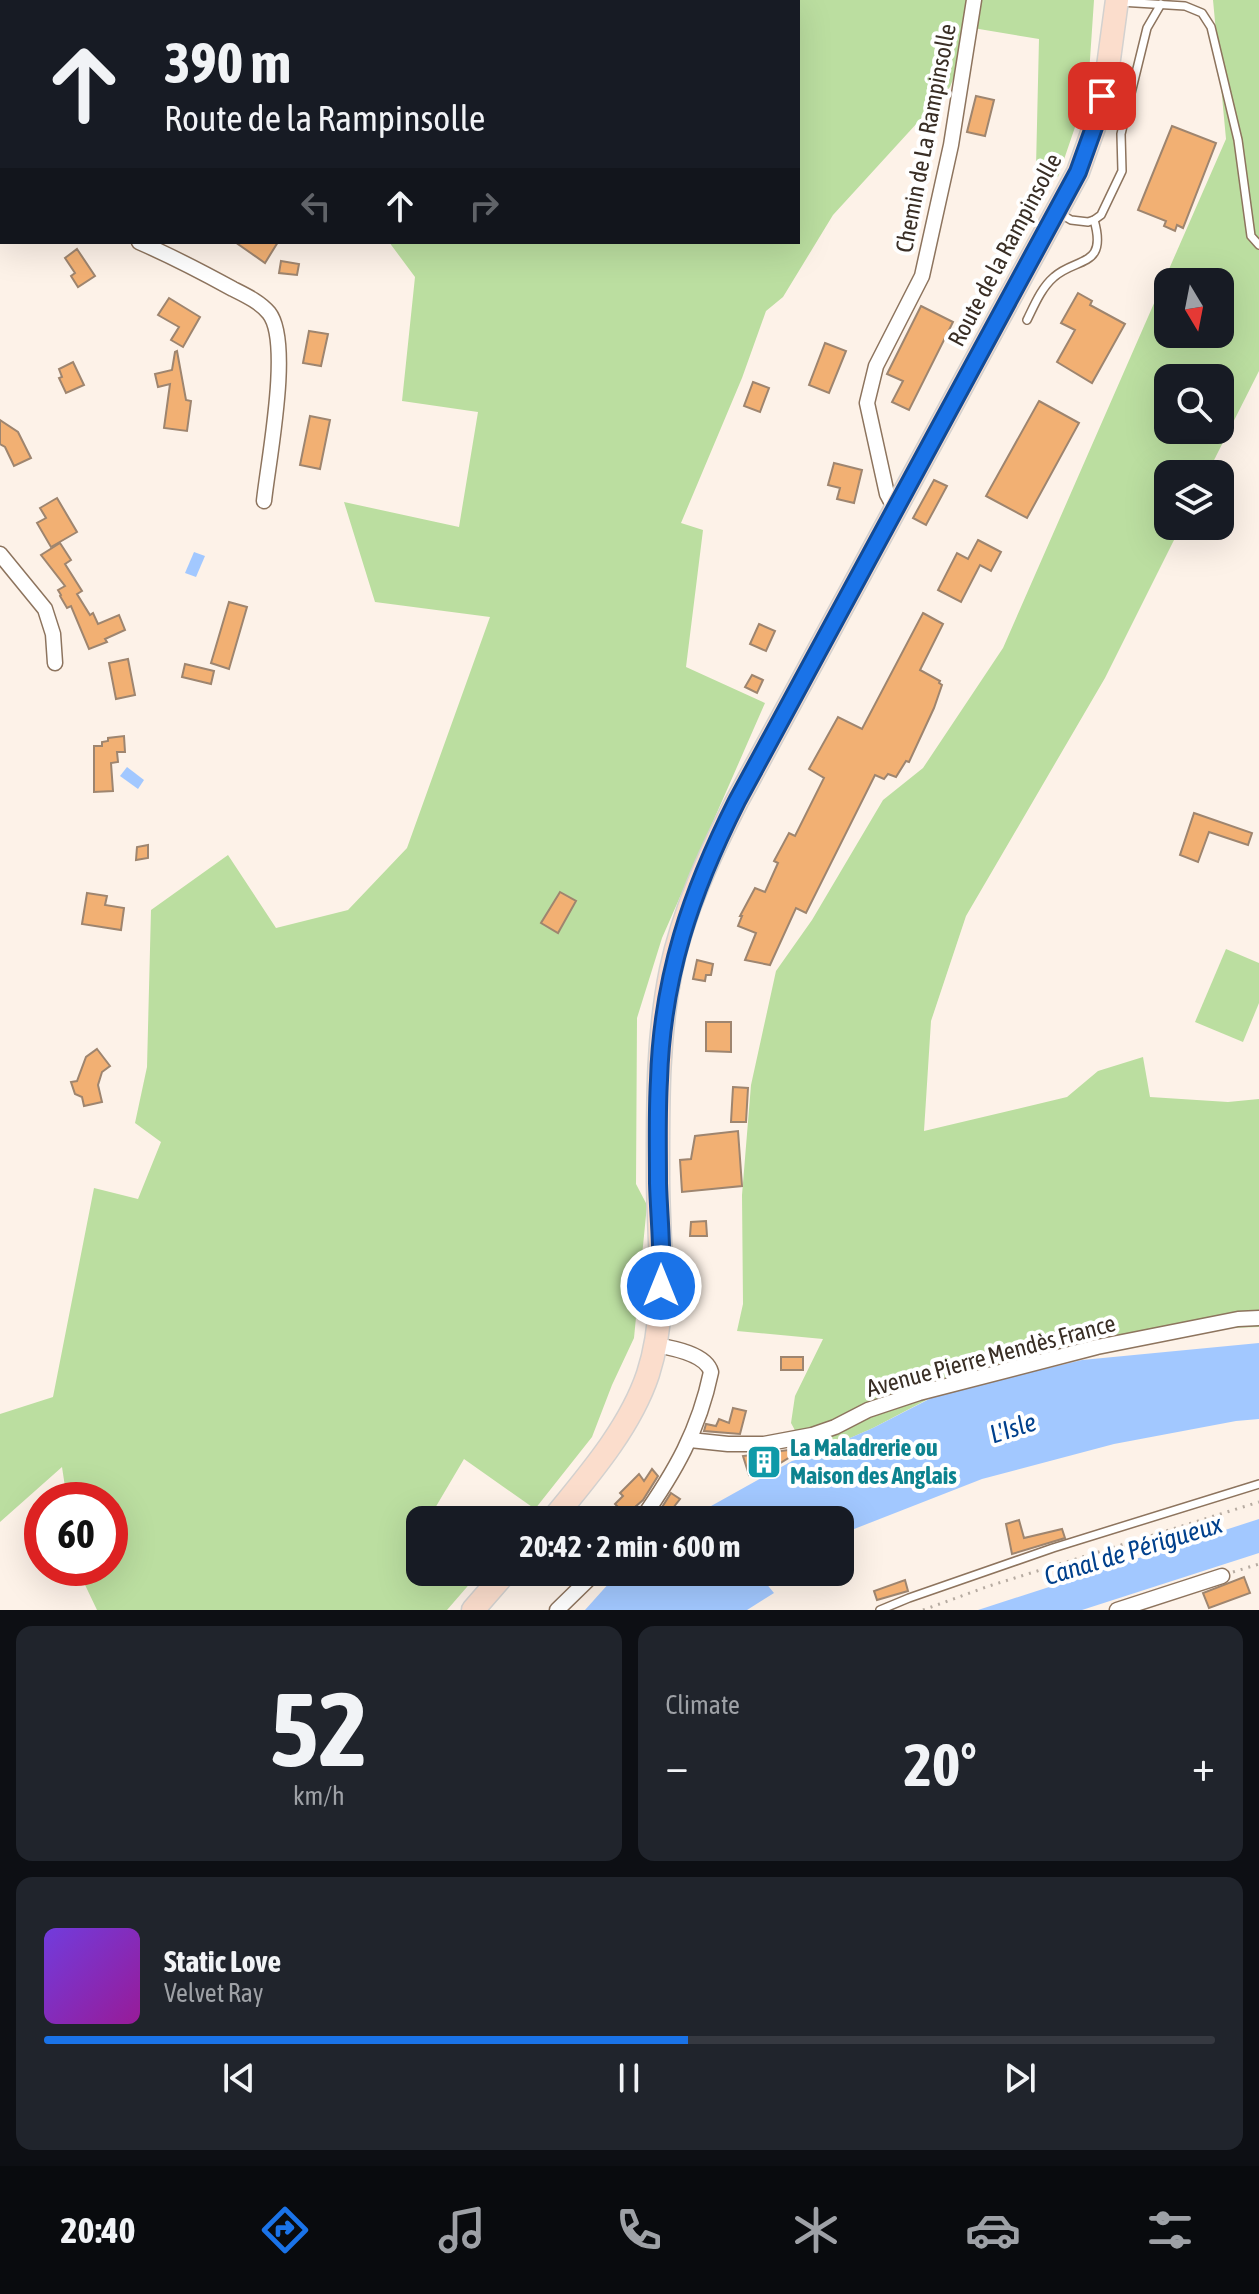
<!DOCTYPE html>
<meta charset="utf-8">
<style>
:root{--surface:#171b24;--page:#20242c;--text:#f1f3f6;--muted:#9ea1a6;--line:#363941;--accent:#1a73e8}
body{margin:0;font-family:"Asap Condensed",sans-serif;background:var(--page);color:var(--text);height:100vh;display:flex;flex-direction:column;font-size:30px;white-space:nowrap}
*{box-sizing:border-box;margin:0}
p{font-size:26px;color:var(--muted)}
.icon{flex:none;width:44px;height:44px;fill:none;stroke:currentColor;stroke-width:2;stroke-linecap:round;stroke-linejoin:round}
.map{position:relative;height:1610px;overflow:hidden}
.sheet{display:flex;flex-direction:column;gap:16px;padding:16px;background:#0d0f14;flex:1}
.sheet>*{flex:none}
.guide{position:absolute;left:0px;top:0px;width:800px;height:244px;box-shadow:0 8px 32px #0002;background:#171b24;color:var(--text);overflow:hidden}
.needle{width:52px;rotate:170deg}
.controls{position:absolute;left:1154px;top:268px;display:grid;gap:16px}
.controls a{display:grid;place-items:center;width:80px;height:80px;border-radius:16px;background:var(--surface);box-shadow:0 8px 32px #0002;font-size:40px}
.speed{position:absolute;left:24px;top:1482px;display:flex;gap:16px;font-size:40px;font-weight:700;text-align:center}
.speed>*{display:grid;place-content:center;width:104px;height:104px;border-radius:50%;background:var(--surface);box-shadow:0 8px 32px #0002;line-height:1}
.speed .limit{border:12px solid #d22;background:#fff;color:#111}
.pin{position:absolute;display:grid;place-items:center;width:68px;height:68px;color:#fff;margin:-34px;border-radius:16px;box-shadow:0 4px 12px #0006}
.me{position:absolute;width:88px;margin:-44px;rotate:0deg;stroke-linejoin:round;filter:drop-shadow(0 0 6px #0008)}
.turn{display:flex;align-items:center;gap:28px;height:168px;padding:0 32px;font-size:36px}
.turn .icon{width:104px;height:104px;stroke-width:2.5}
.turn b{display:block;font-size:56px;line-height:68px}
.lanes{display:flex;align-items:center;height:76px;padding:0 32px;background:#0003;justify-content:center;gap:40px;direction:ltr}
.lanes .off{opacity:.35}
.big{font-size:60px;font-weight:700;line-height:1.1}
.sheet .tile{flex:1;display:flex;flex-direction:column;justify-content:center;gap:12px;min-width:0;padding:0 28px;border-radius:16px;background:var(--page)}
.sheet .dial{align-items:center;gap:0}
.dial b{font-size:104px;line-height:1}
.song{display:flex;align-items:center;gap:24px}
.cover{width:96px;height:96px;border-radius:12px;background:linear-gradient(135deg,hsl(260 70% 55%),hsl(300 70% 35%))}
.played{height:8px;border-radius:4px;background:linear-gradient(90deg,var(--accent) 55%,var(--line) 55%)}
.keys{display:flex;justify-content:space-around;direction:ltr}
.heat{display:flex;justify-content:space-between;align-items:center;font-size:44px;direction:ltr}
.sheet .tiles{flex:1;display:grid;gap:16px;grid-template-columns:1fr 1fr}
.tile:last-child{grid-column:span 2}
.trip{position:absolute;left:406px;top:1506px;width:448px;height:80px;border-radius:16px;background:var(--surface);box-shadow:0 8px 32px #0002;font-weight:700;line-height:80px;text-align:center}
.tabs{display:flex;height:128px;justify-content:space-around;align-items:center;background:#090b0e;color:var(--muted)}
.tabs .icon{width:56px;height:56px}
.tabs .on{color:var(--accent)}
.tabs b{font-size:36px;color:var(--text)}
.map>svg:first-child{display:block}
</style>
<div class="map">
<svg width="1259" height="1610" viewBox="0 0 1259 1610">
<rect width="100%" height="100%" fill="#fdf2e8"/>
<g fill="#bbdea0" fill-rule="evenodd">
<polygon points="403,0 1094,0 1088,89 1058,177 1036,167 1039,39 973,28 950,87 833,215 783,297 766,311 742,378 681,523 703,530 686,667 765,703 662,938 637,1018 636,1184 647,1205 634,1338 612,1385 592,1437 535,1509 464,1459 428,1520 420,1520 420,1572 466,1572 473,1580 447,1610 97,1610 77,1568 110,1568 110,1500 67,1500 62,1467 0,1522 0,1414 53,1397 94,1188 138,1199 161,1142 135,1123 147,1067 151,910 228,855 276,928 348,910 407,848 490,617 375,602 344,502 459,527 478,412 402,401 415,277 389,242 798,242 798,2 402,2"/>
<path d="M1213 0H1259V371L1207 474H1168V526H1181L1105 678 966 916 931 1021 924 1131 1067 1097 1098 1071 1143 1057 1150 1097 1228 1102 1259 1099V1327L1230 1328 1161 1340 1056 1361 934 1396 873 1428 809 1456 791 1423 795 1396 823 1339 737 1331 743 1304 742 1195 751 1085 776 971 812 920 883 800 923 768 1003 648 1226 139ZM1168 282H1220V334H1168ZM1168 378H1220V430H1168Z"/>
<polygon points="1226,949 1259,963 1259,1003 1243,1042 1195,1022"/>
</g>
<g fill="#a2c8ff">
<polygon points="194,552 205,556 196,577 185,573"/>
<polygon points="127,767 144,780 138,789 120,776"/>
<polygon points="1259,1343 1259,1419 1236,1421 1114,1444 982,1479 849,1531 840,1536 840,1520 686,1520 792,1461 809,1456 873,1428 939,1394 1082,1360"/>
<polygon points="1259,1519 1259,1553 1082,1610 978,1610"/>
<polygon points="619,1572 781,1572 765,1582 774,1593 747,1610 585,1610"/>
</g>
<g fill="#f2b073" stroke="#9e856f" stroke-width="2">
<polygon points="976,96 994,100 985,136 967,132"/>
<polygon points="1172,126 1216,143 1183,228 1177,225 1175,231 1164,226 1166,221 1138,210"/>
<polygon points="235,242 278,242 265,263"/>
<polygon points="77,249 95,276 78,287 71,276 75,273 65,258"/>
<polygon points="281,261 299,264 297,275 279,273"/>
<polygon points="1078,293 1092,301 1090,305 1125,324 1092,383 1057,362 1075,330 1061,323"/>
<polygon points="169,298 200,317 183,347 171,340 179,327 158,315"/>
<polygon points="921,306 953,322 909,410 892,402 903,381 887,374"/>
<polygon points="309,331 328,334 321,366 303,363"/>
<polygon points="825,343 846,351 829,393 809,385"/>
<polygon points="177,351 186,400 191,401 187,431 164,428 170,384 158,387 155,374 172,370 175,352"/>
<polygon points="73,362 84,385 66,393 59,378 62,377 59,369"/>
<polygon points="753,382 769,388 760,412 744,406"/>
<polygon points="1039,401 1079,423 1027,518 986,496"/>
<polygon points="310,416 330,420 320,469 300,465"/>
<polygon points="0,420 18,432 31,458 14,466 5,447 0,444"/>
<polygon points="834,463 862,470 854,503 837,499 840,488 828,485"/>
<polygon points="934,480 947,486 926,525 913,518"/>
<polygon points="57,498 77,532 51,547 37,523 46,518 40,508"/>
<polygon points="978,540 1001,552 991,571 980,565 961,602 938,590 957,553 968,559"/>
<polygon points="60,543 71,560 65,564 82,591 77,594 90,615 93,613 98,624 119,615 125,630 105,639 107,642 89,649 71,606 67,608 60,596 61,595 58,590 65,586 41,555"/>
<polygon points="229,602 247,607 229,669 211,663"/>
<polygon points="923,613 943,624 920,670 940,681 939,683 942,685 934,708 909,762 906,761 896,777 888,774 884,779 875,775 806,913 796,908 770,965 745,960 756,933 738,926 742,916 740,916 755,888 765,892 778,863 774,861 789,833 795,836 824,778 809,769 838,717 862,729"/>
<polygon points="759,624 775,631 766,651 750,644"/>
<polygon points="128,659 135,695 116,699 109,663"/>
<polygon points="185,664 214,671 211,684 182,677"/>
<polygon points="752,675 763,680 757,693 745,687"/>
<polygon points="124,736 125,752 117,752 118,762 111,763 113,791 94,792 94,746 102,746 102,742 108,741 108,738"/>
<polygon points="1194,813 1252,833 1248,845 1209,832 1198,862 1180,855"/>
<polygon points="148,845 148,858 136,860 137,847"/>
<polygon points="560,892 576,901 558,933 541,923"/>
<polygon points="87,893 107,896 105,905 124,908 121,930 82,924"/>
<polygon points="697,960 713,964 711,975 706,975 705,981 693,979"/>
<polygon points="706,1022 731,1022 731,1052 706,1051"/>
<polygon points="97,1049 110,1066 102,1072 98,1085 102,1102 84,1106 82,1097 75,1094 71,1082 77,1081 86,1057"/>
<polygon points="733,1087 748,1088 746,1122 731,1122"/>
<polygon points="738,1131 742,1186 682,1192 680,1160 691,1159 695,1136"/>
<polygon points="706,1221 707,1236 690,1236 691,1222"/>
<rect x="781" y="1357" width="22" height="13"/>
<polygon points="733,1408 746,1411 740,1434 704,1431 706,1424 716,1426 719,1419 729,1423"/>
<polygon points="788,1450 790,1457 777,1465 749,1475 743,1456"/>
<polygon points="652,1469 658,1476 643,1500 620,1520 605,1520 618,1507 615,1504 623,1496 620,1493 639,1474 644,1481"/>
<polygon points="671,1493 680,1499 666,1517 659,1512"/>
<polygon points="1019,1520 1024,1538 1062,1529 1065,1538 1012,1554 1006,1524"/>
<polygon points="1244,1577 1250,1593 1209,1608 1203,1593"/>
<polygon points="905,1580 908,1591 877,1600 874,1591"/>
</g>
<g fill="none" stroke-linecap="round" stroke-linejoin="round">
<g stroke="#8d745e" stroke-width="10">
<g id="service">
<polyline points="1120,2 1185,6 1202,13 1211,27 1238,140 1251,236 1259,245"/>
<polyline points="1059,213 1071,220 1088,222 1094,220 1101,215 1122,171 1121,134 1147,28 1161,4"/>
<path d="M1027 320C1034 306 1041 288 1054 277 1076 257 1108 268 1094 220"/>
<polyline points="880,1610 909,1598 1053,1548 1259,1484"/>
</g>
</g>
<g stroke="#8d745e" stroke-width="17">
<g id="minor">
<polyline points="0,180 2,181"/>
<path d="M139 242C171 256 202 272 233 289 245 295 260 302 269 313 292 342 268 462 264 501"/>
<polyline points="895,509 887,494 867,403 876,366 922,276 951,145 974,0"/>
<polyline points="0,554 45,609 53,634 55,663"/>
<polyline points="690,1440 728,1444 764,1444 812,1435 835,1427 868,1410 919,1393 1097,1347 1238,1319 1259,1318"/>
<path d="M641 1520C675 1472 699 1430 711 1372 706 1354 673 1348 656 1345"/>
<polyline points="557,1610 596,1572"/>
<polyline points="1117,1610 1222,1576"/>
</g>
</g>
<g stroke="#d3d1cf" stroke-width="25">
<g id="primary">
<path d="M552 1520C588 1476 630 1428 648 1374 669 1309 658 1242 658 1176 658 1107 657 1038 671 970 683 912 710 854 737 801L1078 172 1097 119 1107 74 1117 0"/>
<polyline points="473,1610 506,1572"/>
</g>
</g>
<g stroke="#b6aba1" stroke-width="3" stroke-dasharray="2 6" stroke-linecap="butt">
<polyline points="1233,1572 1259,1564"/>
<polyline points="923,1610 989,1586 1259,1502"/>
</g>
<use href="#service" stroke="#fff" stroke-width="7"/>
<use href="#minor" stroke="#fff" stroke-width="14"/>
<use href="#primary" stroke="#fbddcc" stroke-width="22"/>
</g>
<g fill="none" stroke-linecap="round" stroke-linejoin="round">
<g stroke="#114b97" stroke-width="20">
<path id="route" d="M661 1286C663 1252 659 1217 658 1183 658 1149 657 1114 659 1080 662 977 691 892 737 801L1078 172 1097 119 1102 96"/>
</g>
<use href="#route" stroke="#1a73e8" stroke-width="14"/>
</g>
<defs>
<g id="building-square" transform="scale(1.8)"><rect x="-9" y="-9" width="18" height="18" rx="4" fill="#0f9aa8" stroke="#fff"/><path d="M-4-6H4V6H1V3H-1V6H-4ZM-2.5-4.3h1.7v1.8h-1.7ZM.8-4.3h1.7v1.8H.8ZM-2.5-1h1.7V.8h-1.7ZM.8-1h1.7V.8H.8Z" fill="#fff"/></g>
</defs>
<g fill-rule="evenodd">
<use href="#building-square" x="764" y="1462"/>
</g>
<g text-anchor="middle" stroke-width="8" stroke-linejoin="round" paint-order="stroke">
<g font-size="24" fill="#392e25" stroke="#fff">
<text transform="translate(926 138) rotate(-79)" y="8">Chemin de La Rampinsolle</text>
<text transform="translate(1005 250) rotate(-62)" y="8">Route de la Rampinsolle</text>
<text transform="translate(991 1356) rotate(-15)" y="8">Avenue Pierre Mendès France</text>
</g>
<g font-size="24" font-weight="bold" fill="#0d838f" stroke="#fff" text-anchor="start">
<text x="790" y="1456">La Maladrerie ou<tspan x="790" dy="28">Maison des Anglais</tspan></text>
</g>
<g font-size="26" font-style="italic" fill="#00408c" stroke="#fff">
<text transform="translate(1013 1428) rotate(-18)" y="9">L'Isle</text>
<text transform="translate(1133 1550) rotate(-17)" y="9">Canal de Périgueux</text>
</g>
</g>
</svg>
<div class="controls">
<a><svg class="needle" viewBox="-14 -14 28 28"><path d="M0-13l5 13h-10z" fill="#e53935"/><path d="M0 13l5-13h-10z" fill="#9ea1a6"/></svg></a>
<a><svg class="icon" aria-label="search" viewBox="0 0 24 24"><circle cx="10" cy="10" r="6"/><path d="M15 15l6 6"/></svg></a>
<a><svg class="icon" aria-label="layers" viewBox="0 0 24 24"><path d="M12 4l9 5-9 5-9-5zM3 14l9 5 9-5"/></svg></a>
</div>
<div class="speed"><div class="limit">60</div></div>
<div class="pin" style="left:1102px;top:96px;background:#d93025"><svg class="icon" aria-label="arrive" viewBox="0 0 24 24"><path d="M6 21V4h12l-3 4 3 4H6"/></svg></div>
<svg class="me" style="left:661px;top:1286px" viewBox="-20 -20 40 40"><circle r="17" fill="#1a73e8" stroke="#fff" stroke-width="3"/><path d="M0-11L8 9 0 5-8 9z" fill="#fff"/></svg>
<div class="trip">20:42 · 2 min · 600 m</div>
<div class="guide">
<div class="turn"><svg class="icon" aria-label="ahead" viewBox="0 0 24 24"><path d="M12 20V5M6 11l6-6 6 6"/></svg><div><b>390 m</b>Route de la Rampinsolle</div></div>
<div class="lanes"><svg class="icon off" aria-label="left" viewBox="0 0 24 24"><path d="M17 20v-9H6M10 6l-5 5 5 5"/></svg><svg class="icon" aria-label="ahead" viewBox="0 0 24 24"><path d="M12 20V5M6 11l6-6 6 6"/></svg><svg class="icon off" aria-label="right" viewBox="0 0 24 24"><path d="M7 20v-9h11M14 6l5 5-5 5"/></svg></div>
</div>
</div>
<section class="sheet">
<div class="tiles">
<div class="tile dial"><b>52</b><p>km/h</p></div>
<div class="tile"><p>Climate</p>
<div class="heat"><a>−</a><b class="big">20°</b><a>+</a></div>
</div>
<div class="tile">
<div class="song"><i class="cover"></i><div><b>Static Love</b><p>Velvet Ray</p></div></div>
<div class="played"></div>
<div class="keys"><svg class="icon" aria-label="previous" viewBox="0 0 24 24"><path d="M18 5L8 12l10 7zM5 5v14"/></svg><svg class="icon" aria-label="pause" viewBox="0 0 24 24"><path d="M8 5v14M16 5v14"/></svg><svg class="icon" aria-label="next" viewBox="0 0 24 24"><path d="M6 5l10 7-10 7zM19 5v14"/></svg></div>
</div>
</div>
</section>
<nav class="tabs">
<b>20:40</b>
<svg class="icon on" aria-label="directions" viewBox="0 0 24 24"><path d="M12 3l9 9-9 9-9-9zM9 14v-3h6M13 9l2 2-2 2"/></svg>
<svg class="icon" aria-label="music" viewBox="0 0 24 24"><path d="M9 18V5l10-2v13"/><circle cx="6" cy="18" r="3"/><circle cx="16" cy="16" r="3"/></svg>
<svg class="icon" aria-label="phone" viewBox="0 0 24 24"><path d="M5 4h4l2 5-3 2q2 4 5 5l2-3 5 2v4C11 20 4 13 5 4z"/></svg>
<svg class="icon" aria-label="climate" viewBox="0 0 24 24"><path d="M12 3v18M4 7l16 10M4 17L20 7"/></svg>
<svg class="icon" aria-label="car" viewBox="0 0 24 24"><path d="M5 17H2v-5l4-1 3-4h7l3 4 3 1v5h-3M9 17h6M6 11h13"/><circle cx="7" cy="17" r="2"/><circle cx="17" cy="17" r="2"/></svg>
<svg class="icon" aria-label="filters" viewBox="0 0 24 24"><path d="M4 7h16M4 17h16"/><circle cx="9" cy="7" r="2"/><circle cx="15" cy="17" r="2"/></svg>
</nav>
